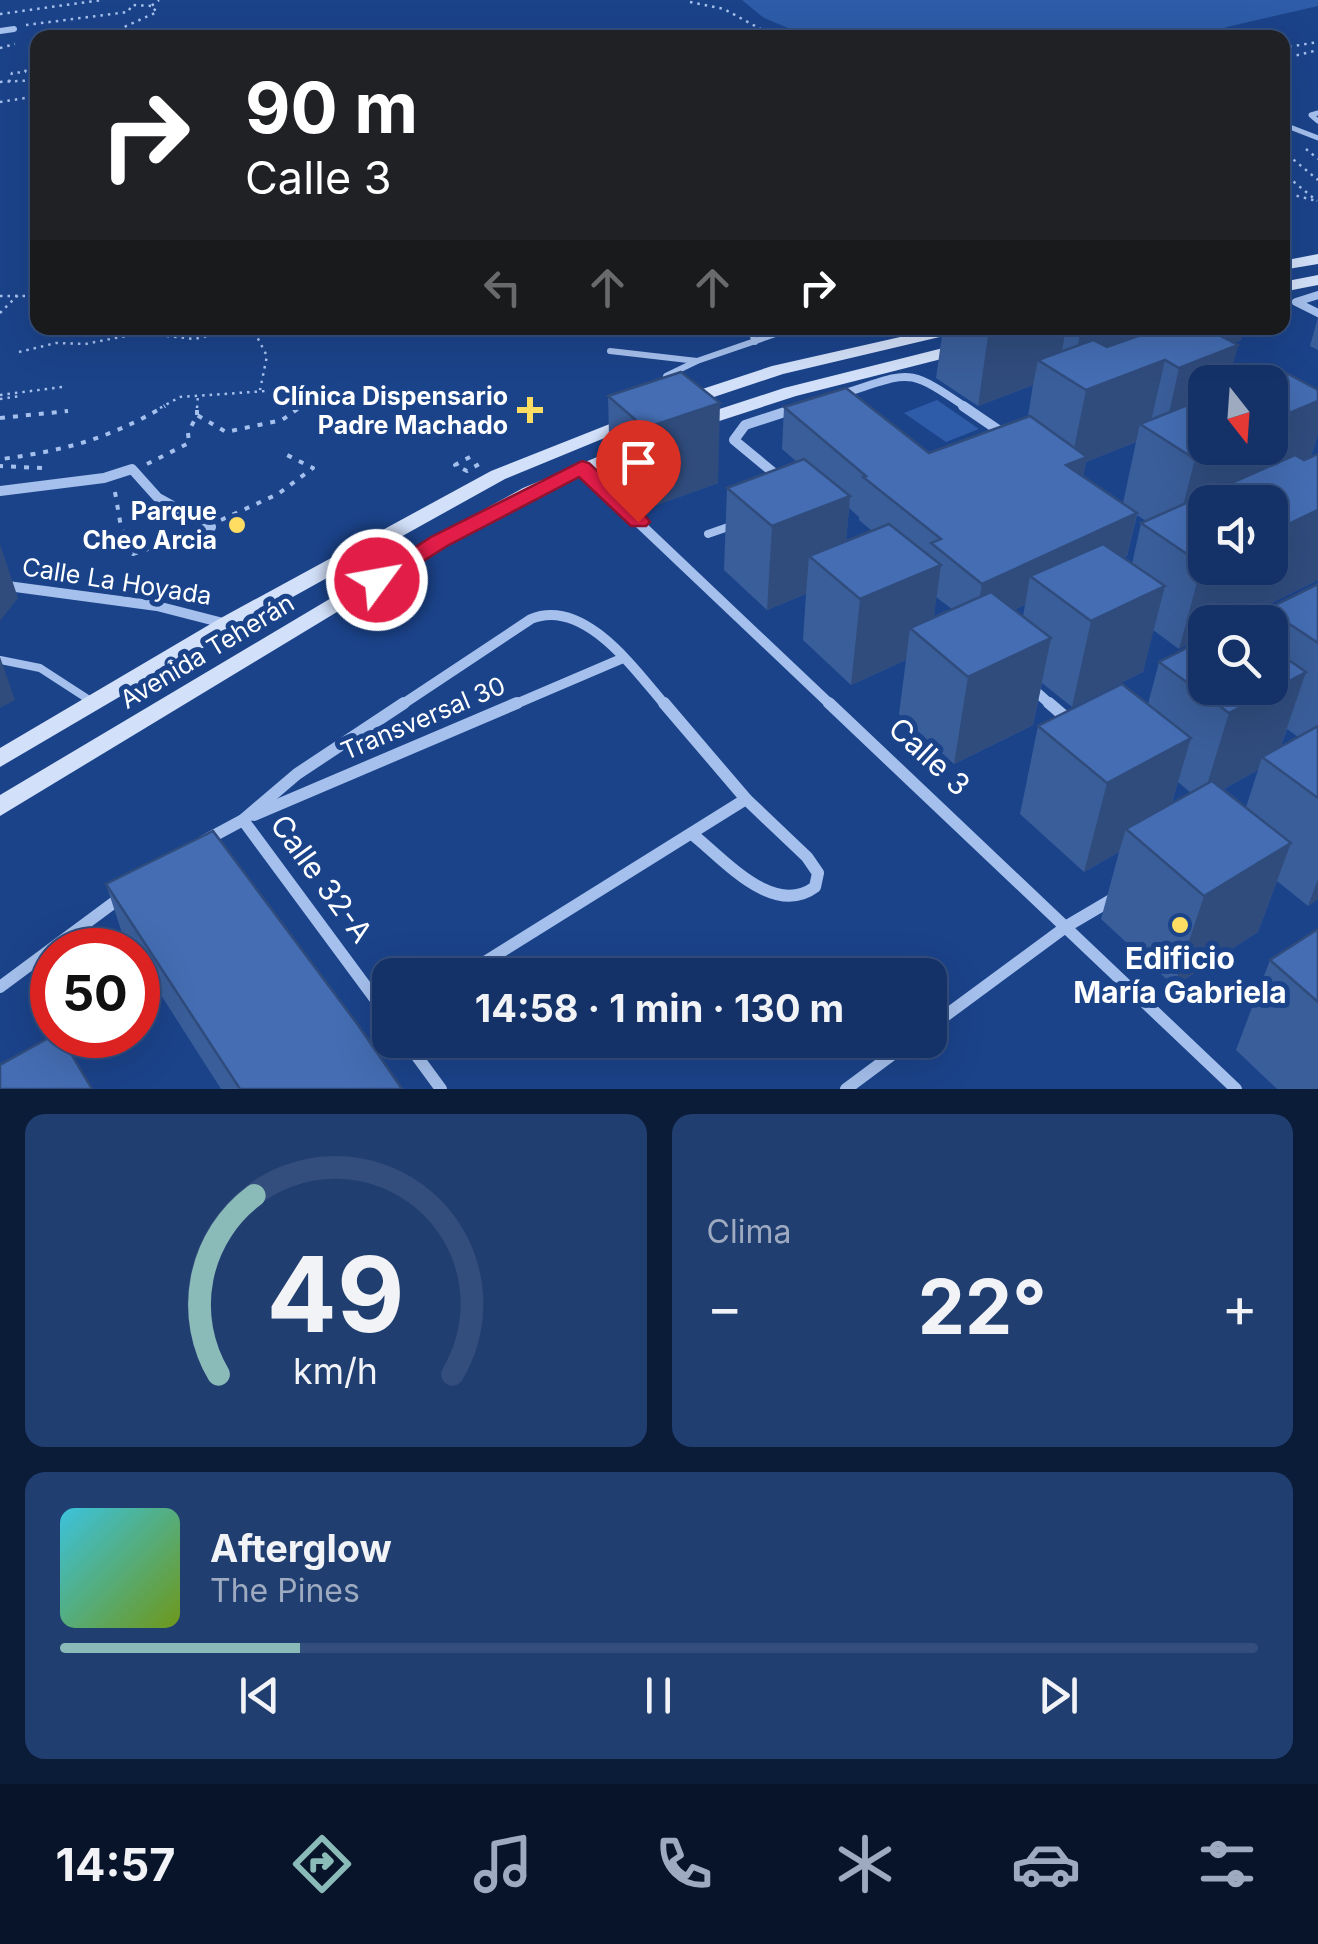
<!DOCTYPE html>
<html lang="es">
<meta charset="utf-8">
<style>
:root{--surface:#143268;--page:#213e71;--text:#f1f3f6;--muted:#9daac0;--line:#334d7c;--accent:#8bbbb9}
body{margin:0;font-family:Inter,sans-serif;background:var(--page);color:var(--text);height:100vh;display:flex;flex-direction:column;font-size:38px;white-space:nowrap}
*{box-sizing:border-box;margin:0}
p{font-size:32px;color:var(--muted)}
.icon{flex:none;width:55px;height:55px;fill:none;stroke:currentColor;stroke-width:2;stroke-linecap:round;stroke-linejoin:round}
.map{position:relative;height:1089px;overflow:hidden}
.drawer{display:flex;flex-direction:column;gap:25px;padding:25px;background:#0b1c39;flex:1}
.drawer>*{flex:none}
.top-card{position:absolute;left:30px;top:30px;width:1260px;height:305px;border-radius:20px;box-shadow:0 10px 40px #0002,0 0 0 2px var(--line);background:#202124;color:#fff;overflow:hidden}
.needle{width:65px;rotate:163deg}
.tools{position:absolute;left:1188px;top:365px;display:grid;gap:20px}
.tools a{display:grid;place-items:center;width:100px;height:100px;border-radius:20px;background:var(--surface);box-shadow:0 10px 40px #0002,0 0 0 2px var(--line);font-size:50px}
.speed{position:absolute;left:30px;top:928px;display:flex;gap:20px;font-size:50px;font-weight:700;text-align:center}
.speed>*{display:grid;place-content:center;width:130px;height:130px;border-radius:50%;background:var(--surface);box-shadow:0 10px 40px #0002,0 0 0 2px var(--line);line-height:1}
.speed .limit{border:15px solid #d22;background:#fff;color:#111}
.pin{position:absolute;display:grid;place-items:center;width:85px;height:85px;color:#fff;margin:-102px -42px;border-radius:50% 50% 50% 0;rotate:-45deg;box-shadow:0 0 10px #0007}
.pin .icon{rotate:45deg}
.me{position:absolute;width:110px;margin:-55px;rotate:58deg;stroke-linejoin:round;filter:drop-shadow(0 0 8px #0008)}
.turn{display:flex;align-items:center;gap:35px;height:210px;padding:0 50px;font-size:45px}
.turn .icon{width:130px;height:130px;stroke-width:2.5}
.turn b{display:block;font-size:70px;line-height:85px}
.lanes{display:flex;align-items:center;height:95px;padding:0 50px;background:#0003;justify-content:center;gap:50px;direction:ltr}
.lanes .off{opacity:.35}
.big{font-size:75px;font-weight:700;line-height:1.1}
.drawer .widget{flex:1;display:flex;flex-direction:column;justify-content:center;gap:15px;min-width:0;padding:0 35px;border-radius:20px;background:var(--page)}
.drawer .dial{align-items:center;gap:0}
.dial svg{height:260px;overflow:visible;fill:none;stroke:var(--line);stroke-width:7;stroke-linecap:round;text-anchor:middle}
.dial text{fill:var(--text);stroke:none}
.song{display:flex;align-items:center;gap:30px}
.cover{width:120px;height:120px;border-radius:15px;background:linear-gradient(135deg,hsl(190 70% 55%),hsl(80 70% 35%))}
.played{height:10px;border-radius:5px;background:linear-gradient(90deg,var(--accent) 20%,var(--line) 20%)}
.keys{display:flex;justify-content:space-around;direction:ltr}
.heat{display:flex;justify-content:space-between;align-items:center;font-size:55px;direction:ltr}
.drawer .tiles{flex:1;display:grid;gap:25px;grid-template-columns:1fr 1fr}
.widget:last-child{grid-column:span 2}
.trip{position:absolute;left:372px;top:958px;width:575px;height:100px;border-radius:20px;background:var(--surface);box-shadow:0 10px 40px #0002,0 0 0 2px var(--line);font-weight:700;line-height:100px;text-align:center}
.tab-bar{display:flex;height:160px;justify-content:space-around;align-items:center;background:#08142a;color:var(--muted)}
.tab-bar .icon{width:70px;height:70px}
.tab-bar .selected{color:var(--accent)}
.tab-bar b{font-size:45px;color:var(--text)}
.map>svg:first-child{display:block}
</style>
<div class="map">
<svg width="1318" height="1089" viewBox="0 0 1318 1089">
<rect width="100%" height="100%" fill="#1b438a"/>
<g fill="#2e5ca8">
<polygon points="742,0 1318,0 1318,6 1227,27 1203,37 812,38 764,18"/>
<polygon points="937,400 979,429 946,442 904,413"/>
</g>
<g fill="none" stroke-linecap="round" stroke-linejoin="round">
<g stroke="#a5c0ed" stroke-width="2.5" stroke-dasharray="2.5 5" stroke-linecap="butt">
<polyline points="690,2 724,9 777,38"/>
<polyline points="0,14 102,0"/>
<polyline points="26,25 128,12 132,5 151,6"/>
<polyline points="111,33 157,12 151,6 159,0"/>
<polyline points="0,48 15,44"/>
<polyline points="1282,48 1318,42"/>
<polyline points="1282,59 1318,50"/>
<polyline points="0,82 38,80"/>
<polyline points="9,82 12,73 25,72 27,67 38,64"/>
<polyline points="0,102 38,96"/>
<polyline points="1306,149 1318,159"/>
<polyline points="1282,150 1318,180"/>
<polyline points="1282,172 1317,201"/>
<polyline points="1282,192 1317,201"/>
<polyline points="0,296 38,296"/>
<polyline points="0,313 20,293"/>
<polyline points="19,352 56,343 85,344 141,333 194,339 244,328 254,331 267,356 260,390"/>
<polyline points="0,395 62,387"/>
<polyline points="0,399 20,396"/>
<polyline points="160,408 180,397 295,389 306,400 301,408"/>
<polyline points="197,408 198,395"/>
</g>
<g stroke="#a5c0ed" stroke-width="4" stroke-dasharray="5 8" stroke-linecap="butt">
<polyline points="197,415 197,406"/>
<polyline points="0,418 68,411"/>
<polyline points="470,457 455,465 467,471 479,464"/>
<polyline points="147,464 189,443 188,433 197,415 226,432 282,420 302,406"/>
<path d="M42 468 0 466 2 459C66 450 108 439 165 406"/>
<polyline points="115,492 121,527 133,554 190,535"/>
<polyline points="221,520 278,494 313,468 283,453"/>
</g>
<g stroke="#a5c0ed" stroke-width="5">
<polyline points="1318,113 1311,115 1318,121"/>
<polyline points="1282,124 1318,138"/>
</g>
<g stroke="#a5c0ed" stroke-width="6">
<polyline points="750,328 755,342"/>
<polyline points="610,351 697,361 666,376 665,385"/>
<polyline points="697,361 793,328"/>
</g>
<g stroke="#a5c0ed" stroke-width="8">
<polyline points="708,534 731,526"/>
<polyline points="0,660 40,668 94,703"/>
</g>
<polyline stroke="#a5c0ed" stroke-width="6" points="0,31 14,29"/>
<g stroke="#a5c0ed" stroke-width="8">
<polyline points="1318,295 1296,302 1318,313"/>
<path d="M842 394C912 372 905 366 967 408"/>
</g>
<g stroke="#a5c0ed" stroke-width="10">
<polyline points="963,406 1004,434"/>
<polyline points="581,468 832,706"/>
<polyline points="780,478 734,440 745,425 797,408"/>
<polyline points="0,491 104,478 132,469 158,498 211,527"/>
<polyline points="0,585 157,606 227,624"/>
<polyline points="1031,687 1052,706"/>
<path d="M400 706 531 619C584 597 635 670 666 706"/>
<polyline points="511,706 621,659"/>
</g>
<g stroke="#a5c0ed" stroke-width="12">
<polyline points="829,703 1236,1089"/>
<polyline points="1049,703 1071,722"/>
<polyline points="254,815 517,703"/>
<polyline points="243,820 390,1019"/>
<path d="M692 834C724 859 773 918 815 887L818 873 807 857 746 799"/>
<polyline points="204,841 243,820 297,774 404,703"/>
<polyline points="464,975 746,799 664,703"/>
<polyline points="0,987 120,898"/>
<polyline points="930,1027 1067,926 1118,896"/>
<polyline points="405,1040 441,1089"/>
<polyline points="846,1089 912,1040"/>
</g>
<g fill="#d2e0f9" fill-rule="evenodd">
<polygon points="1318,254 1318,264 1282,270 1282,261"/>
<polygon points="1318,275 1318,285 1282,292 1282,282"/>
<polygon points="940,328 967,328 965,331 783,374 687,406 675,406 672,402 675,398 772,366"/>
<polygon points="963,343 969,344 969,352 796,396 704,426 698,427 689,422 692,418 784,388"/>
<polygon points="635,414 641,415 644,419 641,423 505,479 235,629 0,767 0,748 219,619 491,471"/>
<polygon points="633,442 642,447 639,451 537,496 446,546 0,816 0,795 432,538 523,488"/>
</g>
</g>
<g fill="#3a5e9a" fill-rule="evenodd">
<polygon points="1318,317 1318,350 1310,346"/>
<path d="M943 328H1133L1130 339 1144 334 1145 328H1244L1241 340 1233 343 1238 345 1228 382H1205V448L1318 390V434L1311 457 1318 454V580L1233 622H1205L1179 649 1153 630 1143 672 1072 707 1042 683 1033 725 954 764 899 714 906 660 851 685 803 640 806 594 767 610 724 570 727 488 797 462 782 449 784 407 929 453 1028 416 1033 385 978 406 936 378ZM1136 442 1123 503 1083 477 1086 462ZM849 508 859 517V520L872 531 846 541ZM1137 515 1146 521 1141 523 1132 564 1123 558 1127 556ZM936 597 952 609 934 617ZM1025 605 1023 616 1014 610Z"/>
<polygon points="608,396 718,483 646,509 610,476"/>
<path d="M1318 584V899L1308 906 1277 881 1258 932 1174 986 1101 919 1119 852 1084 872 1020 814 1038 726 1148 704 1159 662 1270 688V622H1263L1267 609ZM1287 729 1298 737 1281 746ZM1258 770 1246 807 1224 789ZM1178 782 1191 793 1172 803Z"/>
<polygon points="106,884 402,1089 221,1089 138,959 138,950 132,950 123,936"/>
<polygon points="1318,929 1318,1089 1277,1089 1236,1050 1270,960"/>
</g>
<g fill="#304c7d">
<polygon points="995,328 1066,328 1058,373 1038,360 1033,385 978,406 989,329"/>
<polygon points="1081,328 1133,328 1125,363 1071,381"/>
<polygon points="1197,328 1244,328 1241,340 1189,360"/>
<polygon points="1238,345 1228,382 1205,382 1205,428 1163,439 1179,368"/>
<polygon points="1165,360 1149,430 1140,424 1136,442 1086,462 1079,500 1066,465 1071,463 1086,390"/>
<polygon points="1318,401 1318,434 1305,475 1174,541 1195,459 1223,448 1270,448 1270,421"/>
<polygon points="720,403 718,483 646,509 645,428"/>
<polygon points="850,496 843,579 809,556 806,594 767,610 772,526"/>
<polygon points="1318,510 1318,580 1233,622 1205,622 1205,636 1179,649 1202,564 1205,563 1205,568 1270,568 1270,533"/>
<polygon points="1137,513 1127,556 1051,592 1030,576 1025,605 974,628 982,584"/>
<polygon points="0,544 18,598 0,621"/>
<polygon points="941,565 930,645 910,628 906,660 851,685 860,599"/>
<polygon points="1165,586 1143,672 1072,707 1091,621"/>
<polygon points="1051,638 1033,725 954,764 968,677"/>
<polygon points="0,657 15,700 0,708"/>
<polygon points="1306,672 1276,760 1262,757 1258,770 1202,801 1229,713"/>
<polygon points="1191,738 1165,826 1126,829 1119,852 1084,872 1107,783"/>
<polygon points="1291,843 1258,932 1174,986 1204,896"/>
<polygon points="1318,879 1318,899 1308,906"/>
</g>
<g fill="#446db3" stroke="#304c7d" stroke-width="2.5">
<polygon points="1161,328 1205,328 1238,345 1179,368 1165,360 1086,390 1038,360 1093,340 1107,347"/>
<polygon points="1273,366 1318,390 1318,401 1270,421 1270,382 1231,382"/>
<polygon points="681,372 720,403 645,428 608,396"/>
<polygon points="846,388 929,453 1030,416 1087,457 1066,465 1137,513 982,584 931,543 941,539 863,477 866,476 784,407"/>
<polygon points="1205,398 1205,448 1223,448 1195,459 1140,424"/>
<polygon points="1318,454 1318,510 1270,533 1270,502 1205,502 1205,563 1202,564 1141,523 1295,455 1304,460"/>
<polygon points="804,459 850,496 772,526 727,488"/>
<polygon points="889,524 941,565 860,599 809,556"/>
<polygon points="1103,544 1165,586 1091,621 1030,576"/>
<polygon points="1318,584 1318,643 1267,609"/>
<polygon points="991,592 1051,638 968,677 910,628"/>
<polygon points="1205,639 1205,688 1270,688 1270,647 1306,672 1229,713 1159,662"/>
<polygon points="1122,684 1191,738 1107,783 1038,726"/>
<polygon points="1318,726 1318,798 1262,757"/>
<polygon points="1212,781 1291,843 1204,896 1126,829"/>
<polygon points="213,831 358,1025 402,1089 240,1089 106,884"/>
<polygon points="1318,929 1318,1002 1270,960"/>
<polygon points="54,1035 60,1035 92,1089 0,1089 0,1065"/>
</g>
<polygon fill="#e11d48" stroke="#92132f" stroke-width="2.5" points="582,461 589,463 646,517 650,522 646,526 631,526 579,477 447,546 385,585 377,587 365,580 431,537"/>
<g fill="#fedd62" stroke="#1b438a" stroke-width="4">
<path d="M525 395h10v10h10v10h-10v10h-10v-10h-10v-10h10z"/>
<circle cx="237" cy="525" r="10"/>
<circle cx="1180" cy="925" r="10"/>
</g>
<g text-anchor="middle" stroke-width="10" stroke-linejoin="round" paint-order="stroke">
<g font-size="25" font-weight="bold" fill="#fff" stroke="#1b438a" text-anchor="end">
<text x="508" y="405">Clínica Dispensario<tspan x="508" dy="29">Padre Machado</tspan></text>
<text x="217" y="520">Parque<tspan x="217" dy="29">Cheo Arcia</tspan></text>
</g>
<g font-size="25" fill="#fff" stroke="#1b438a">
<text transform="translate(117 581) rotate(9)" y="9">Calle La Hoyada</text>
<text transform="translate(207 651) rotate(-31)" y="9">Avenida Teherán</text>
<text transform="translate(423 718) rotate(-23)" y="9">Transversal 30</text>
</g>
<g font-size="30" fill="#fff" stroke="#1b438a">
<text transform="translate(929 757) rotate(43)" y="10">Calle 3</text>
<text transform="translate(321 879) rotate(54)" y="10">Calle 32-A</text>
</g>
<g font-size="30" font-weight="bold" fill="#fff" stroke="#1b438a">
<text x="1180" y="969">Edificio<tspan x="1180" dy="34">María Gabriela</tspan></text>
</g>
</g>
</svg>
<div class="tools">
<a><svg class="needle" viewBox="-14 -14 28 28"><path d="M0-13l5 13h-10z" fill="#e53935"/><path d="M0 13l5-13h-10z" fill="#9daac0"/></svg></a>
<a><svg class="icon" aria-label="sound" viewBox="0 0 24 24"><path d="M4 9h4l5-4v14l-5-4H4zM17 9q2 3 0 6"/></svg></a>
<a><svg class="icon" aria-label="search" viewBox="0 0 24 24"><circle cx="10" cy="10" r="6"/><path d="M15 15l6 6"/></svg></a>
</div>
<div class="speed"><div class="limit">50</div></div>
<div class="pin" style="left:638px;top:522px;background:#d93025"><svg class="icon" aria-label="arrive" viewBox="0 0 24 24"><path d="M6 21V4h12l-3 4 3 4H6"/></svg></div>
<svg class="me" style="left:377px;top:580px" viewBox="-20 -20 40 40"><circle r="17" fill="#e11d48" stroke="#fff" stroke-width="3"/><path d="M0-11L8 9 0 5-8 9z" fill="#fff"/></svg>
<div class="trip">14:58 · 1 min · 130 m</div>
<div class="top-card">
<div class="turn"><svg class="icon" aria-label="right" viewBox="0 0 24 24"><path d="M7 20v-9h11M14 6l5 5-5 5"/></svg><div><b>90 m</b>Calle 3</div></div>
<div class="lanes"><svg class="icon off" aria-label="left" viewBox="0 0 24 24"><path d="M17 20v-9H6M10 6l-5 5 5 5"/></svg><svg class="icon off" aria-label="ahead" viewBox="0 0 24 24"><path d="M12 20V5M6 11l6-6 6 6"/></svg><svg class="icon off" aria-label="ahead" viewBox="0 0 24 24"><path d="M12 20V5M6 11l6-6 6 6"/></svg><svg class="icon" aria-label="right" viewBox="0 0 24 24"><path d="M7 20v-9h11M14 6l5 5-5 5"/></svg></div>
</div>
</div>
<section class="drawer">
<div class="tiles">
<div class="widget dial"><svg viewBox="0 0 100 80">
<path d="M14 69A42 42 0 1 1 86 69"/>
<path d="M14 69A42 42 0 0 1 25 14" stroke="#8bbbb9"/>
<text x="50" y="56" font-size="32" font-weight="700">49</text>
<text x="50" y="72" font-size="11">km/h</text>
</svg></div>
<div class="widget"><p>Clima</p>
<div class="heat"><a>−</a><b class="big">22°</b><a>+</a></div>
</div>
<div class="widget">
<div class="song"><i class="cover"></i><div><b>Afterglow</b><p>The Pines</p></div></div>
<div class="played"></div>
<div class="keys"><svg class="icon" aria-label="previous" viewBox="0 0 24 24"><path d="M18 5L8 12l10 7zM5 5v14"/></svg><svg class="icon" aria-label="pause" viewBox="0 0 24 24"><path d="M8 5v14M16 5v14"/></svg><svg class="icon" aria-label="next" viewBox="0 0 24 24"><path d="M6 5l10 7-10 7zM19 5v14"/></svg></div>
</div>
</div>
</section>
<nav class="tab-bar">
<b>14:57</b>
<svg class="icon selected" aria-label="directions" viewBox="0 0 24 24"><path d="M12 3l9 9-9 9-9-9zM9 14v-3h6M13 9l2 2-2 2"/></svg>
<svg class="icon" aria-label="music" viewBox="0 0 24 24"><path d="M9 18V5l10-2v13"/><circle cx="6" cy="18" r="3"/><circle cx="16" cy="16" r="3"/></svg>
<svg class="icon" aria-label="phone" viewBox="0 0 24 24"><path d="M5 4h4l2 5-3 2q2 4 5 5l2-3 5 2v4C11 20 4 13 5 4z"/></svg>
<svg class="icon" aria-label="climate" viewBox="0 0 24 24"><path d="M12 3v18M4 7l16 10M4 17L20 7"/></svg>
<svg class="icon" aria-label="car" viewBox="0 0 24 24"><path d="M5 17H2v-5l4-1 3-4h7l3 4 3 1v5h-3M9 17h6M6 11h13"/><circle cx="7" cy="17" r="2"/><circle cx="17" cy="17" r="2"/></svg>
<svg class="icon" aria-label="filters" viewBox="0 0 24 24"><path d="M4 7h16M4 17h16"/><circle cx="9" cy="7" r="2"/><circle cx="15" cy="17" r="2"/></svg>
</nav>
